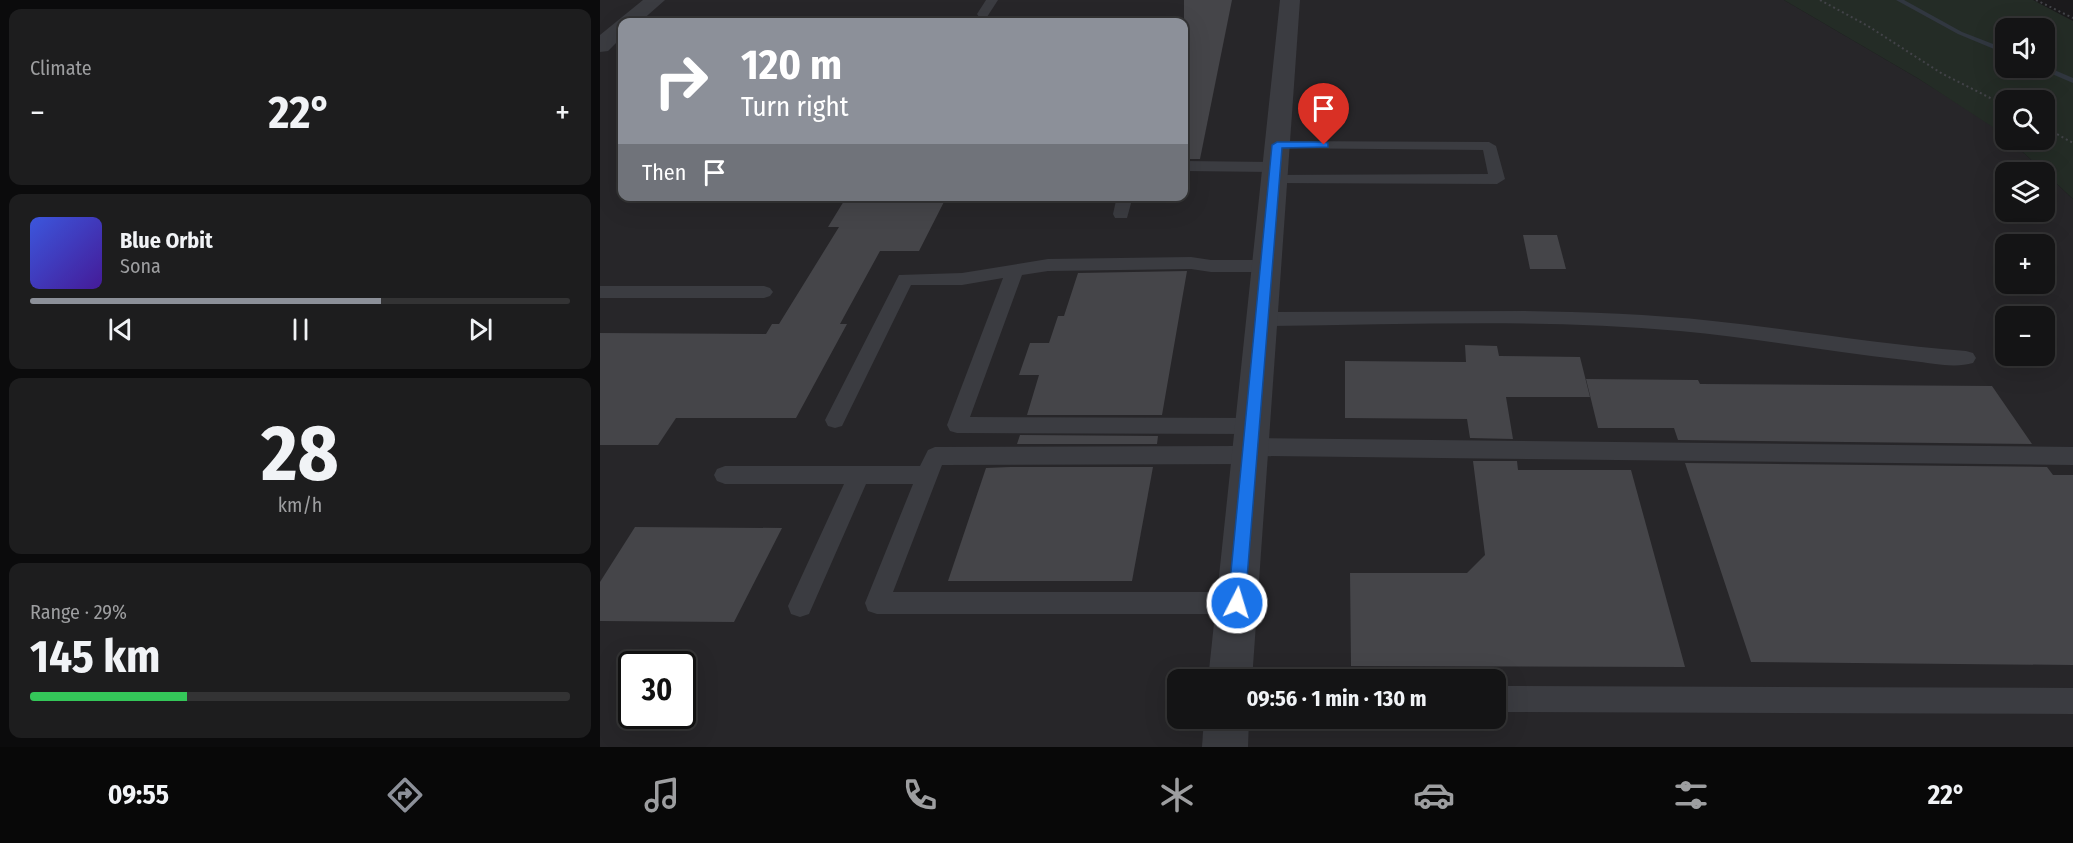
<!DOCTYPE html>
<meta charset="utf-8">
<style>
:root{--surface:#141415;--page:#1d1d1e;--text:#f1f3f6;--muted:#9d9ea0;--line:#333334;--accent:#8c9099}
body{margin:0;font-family:"Fira Sans Condensed",sans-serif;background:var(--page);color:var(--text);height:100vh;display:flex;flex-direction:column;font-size:22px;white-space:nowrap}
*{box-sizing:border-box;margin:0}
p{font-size:20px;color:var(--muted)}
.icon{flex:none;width:33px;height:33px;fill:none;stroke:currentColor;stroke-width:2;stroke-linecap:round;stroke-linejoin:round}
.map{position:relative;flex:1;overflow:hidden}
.sheet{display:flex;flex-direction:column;gap:9px;padding:9px;background:#0b0b0c;width:600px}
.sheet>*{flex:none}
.top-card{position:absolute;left:18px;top:18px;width:570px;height:183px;border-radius:12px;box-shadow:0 6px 24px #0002,0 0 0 2px var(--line);background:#8c9099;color:#fff;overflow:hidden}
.buttons{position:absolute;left:1395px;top:18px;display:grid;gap:12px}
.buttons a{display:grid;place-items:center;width:60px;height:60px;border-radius:12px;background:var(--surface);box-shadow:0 6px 24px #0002,0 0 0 2px var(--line);font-size:30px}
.speed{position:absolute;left:18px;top:651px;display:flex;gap:12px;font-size:30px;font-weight:700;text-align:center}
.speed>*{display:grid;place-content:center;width:78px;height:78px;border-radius:50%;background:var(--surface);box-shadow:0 6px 24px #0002,0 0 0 2px var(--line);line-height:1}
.speed .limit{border:3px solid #111;border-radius:9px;background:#fff;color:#111}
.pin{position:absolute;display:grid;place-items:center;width:51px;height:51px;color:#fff;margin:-62px -26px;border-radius:50% 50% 50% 0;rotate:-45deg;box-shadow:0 0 6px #0007}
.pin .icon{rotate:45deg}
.me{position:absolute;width:66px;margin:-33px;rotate:5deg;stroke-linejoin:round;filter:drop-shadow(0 0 4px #0008)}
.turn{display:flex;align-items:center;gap:21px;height:126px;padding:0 24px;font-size:27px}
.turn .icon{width:78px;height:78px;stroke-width:2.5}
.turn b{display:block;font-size:42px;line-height:51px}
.then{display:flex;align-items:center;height:57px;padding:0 24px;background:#0003;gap:12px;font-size:22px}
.big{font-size:45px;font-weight:700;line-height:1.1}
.sheet .card{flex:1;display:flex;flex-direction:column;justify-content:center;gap:9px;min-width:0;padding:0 21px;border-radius:12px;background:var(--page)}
.sheet .dial{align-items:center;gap:0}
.dial b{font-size:78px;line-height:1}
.song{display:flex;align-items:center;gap:18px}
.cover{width:72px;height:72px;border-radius:9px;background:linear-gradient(135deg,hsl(230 70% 55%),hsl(260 70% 35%))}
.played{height:6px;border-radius:3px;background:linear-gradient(90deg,var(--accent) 65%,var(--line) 65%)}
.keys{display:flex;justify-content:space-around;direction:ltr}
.heat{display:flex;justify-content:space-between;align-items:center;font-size:33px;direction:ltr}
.charge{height:9px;border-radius:4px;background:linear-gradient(90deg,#34c759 29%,var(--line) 0)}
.trip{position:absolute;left:567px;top:669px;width:339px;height:60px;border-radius:12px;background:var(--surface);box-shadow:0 6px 24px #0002,0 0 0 2px var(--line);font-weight:700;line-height:60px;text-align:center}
.tab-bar{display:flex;height:96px;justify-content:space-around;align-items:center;background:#080808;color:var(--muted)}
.tab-bar .icon{width:42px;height:42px}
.tab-bar .on{color:var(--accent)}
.tab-bar b{font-size:27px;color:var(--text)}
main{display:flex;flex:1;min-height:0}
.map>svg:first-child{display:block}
</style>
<main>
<section class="sheet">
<div class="card"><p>Climate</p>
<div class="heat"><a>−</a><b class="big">22°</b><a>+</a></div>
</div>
<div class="card">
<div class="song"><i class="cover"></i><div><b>Blue Orbit</b><p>Sona</p></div></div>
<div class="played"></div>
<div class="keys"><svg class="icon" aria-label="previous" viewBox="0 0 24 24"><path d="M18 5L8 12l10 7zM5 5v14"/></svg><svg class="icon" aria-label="pause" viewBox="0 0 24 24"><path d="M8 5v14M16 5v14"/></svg><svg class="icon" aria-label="next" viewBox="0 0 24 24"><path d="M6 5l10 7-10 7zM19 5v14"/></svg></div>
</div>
<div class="card dial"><b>28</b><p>km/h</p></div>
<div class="card"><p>Range · 29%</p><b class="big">145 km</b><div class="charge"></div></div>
</section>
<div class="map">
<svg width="1473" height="747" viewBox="0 0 1473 747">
<rect width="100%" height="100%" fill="#1b1a1c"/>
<path fill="#272629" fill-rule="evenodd" d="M0 0H1184L1319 79 1399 129 1405 135 1406 140H1410L1473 199V747H0ZM22 22H584V196H22ZM1406 172H1444V212H1406ZM1406 244H1444V284H1406ZM1406 316H1444V356H1406ZM32 664H82V716H32ZM578 680H896V718H578Z"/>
<path fill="#242c26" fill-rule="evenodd" d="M1184 0H1433L1473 21V199L1410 140H1444V100H1406L1405 135 1319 79ZM1406 28H1444V68H1406Z"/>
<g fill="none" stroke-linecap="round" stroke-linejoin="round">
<g fill="#313740" fill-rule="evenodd">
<polygon points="1296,0 1304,0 1362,32 1406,49 1406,54 1358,34"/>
<polygon points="1445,66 1473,78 1473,83 1438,68"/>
</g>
</g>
<g fill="#454549">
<polygon points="584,0 632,0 600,159 584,159"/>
<polygon points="247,196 347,196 319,251 280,251 240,324 247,324 196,418 76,418 58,445 0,445 0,333 166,334 172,324 179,324 239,227 228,227"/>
<polygon points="923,235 957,235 966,269 930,269"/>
<polygon points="587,271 562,415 427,415 439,375 419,375 430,343 449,343 458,316 464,316 478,273"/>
<polygon points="865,345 897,346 899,356 980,357 990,397 906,397 913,439 870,438 867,419 745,418 745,361 866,362"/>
<polygon points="986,379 1098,380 1100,384 1392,386 1432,444 1078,440 1074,428 998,428"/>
<polygon points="420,435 558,436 557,444 417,444"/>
<polygon points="873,461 917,461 918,470 1031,470 1085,667 751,666 750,573 867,573 885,555"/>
<polygon points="1085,463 1447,467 1453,475 1473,475 1473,665 1151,662"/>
<polygon points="410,467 553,467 532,581 348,581 386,468"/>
<polygon points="35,527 182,528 134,622 0,621 0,582"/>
</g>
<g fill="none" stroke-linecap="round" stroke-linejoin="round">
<g stroke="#424348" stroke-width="2" stroke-dasharray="2 3" stroke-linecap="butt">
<polyline points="1220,0 1268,26 1341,73 1406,106"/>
<polyline points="1436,0 1473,18"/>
<polyline points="1444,127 1473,143"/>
</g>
<g fill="#3b3c41" fill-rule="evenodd">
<polygon points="386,0 398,0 387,17 379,17 377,14"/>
<polygon points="677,141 889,142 896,146 905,179 897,184 674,183 666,178 669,175 888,174 883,150 672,148 670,145"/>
<polygon points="584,161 675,162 683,167 675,172 584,171"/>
<polygon points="517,196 533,196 527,218 515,218 513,214"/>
<polygon points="591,257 611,260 667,260 673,262 676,266 673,270 667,272 611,272 591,269 448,271 422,275 370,417 653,418 660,420 663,426 660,432 653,434 357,433 350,431 347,425 403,278 362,285 311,285 242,426 235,428 228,426 225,420 299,275 362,273 448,259"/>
<polygon points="0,286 164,286 170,288 173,292 170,296 164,298 0,298"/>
<path d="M922 311C986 312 1050 314 1113 321 1198 330 1281 345 1366 351L1373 353 1376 358 1373 363C1353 369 1326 362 1305 360 1230 352 1155 338 1080 331 941 318 801 325 662 326L656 324 653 319 656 314 662 312Z"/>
<polygon points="650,438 1473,447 1473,465 660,456 657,461 650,464 342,465 293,592 637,592 646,595 649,603 646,611 637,614 277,614 268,611 265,603 313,484 266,484 209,614 200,617 191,614 188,606 244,484 125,484 117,481 114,475 117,469 125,466 320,466 328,450 335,447 640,446 643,441"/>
<polygon points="896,686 1473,688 1473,714 896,712"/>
</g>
<g fill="#3b3c41" fill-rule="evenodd">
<polygon points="680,0 700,0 652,680 608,680"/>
<polygon points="604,718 649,718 648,747 602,747"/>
</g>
<polygon fill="#3b3c41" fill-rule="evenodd" points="43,0 65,0 40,22 22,22 22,37 8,51 0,52 0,35"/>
</g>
<polygon fill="#1a73e8" stroke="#114b97" stroke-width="1.5" points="724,142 728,143 728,147 682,148 645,603 643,608 637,611 631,608 628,603 672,145 677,142"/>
</svg>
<div class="buttons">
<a><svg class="icon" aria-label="sound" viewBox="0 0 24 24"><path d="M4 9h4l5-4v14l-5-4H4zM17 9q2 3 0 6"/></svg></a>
<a><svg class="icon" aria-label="search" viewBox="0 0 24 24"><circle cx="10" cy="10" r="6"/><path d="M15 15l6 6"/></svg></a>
<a><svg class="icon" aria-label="layers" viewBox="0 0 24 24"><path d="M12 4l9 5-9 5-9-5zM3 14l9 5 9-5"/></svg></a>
<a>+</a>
<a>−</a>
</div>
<div class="speed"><div class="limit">30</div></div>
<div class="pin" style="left:724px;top:145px;background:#d93025"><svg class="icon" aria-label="arrive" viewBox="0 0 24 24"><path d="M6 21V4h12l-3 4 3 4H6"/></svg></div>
<svg class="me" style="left:637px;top:603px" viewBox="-20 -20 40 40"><circle r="17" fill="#1a73e8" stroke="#fff" stroke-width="3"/><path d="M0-11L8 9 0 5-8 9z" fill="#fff"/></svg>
<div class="trip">09:56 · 1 min · 130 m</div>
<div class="top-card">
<div class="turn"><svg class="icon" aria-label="right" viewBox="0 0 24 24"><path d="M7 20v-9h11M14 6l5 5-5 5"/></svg><div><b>120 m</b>Turn right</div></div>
<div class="then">Then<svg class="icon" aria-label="arrive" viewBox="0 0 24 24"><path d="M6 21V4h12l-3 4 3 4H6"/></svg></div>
</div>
</div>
</main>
<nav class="tab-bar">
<b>09:55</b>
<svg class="icon on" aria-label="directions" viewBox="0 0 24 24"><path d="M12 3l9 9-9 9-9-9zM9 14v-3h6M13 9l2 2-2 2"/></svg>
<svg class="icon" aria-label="music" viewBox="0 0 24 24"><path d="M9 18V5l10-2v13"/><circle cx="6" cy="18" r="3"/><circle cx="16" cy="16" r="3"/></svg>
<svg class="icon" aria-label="phone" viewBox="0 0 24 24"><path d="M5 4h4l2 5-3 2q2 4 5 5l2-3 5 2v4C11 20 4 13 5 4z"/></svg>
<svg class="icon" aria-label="climate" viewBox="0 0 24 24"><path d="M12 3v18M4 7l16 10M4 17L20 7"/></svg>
<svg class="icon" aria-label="car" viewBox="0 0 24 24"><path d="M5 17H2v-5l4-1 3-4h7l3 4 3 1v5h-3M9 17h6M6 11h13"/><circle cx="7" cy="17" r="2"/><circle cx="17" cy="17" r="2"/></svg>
<svg class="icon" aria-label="filters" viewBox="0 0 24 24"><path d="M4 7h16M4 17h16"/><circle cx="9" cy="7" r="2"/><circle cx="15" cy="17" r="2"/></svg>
<b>22°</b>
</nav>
